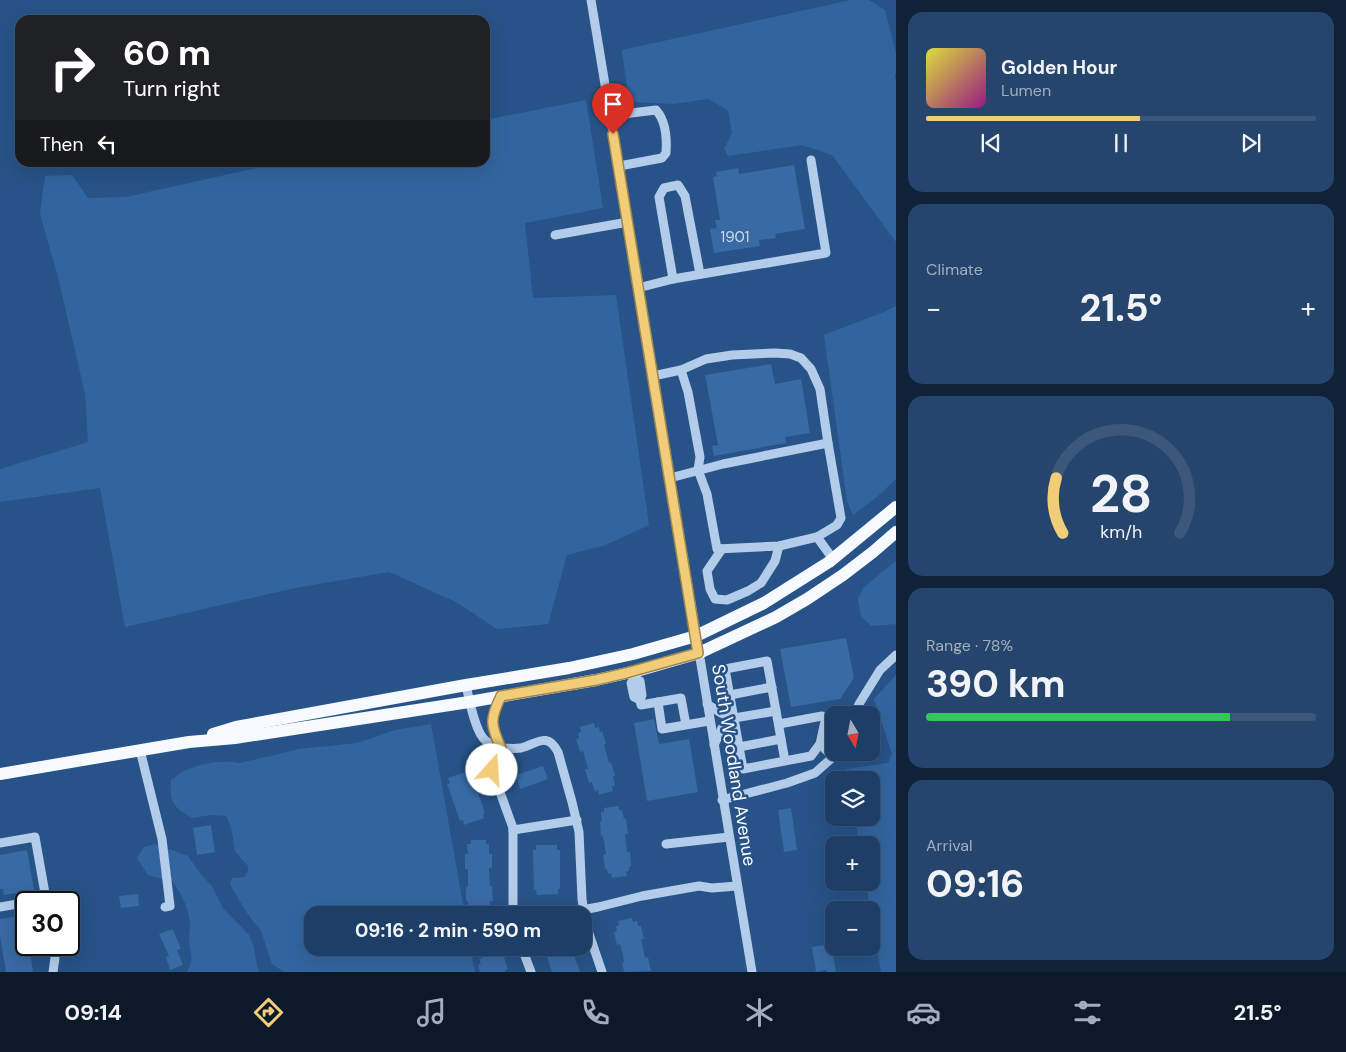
<!DOCTYPE html>
<meta charset="utf-8">
<style>
:root{--surface:#1d3e66;--page:#25456c;--text:#f1f3f6;--muted:#a0aebf;--line:#3b577a;--accent:#f1cc79}
body{margin:0;font-family:"DM Sans",sans-serif;background:var(--page);color:var(--text);height:100vh;display:flex;flex-direction:column;font-size:19px;white-space:nowrap}
*{box-sizing:border-box;margin:0}
p{font-size:16px;color:var(--muted)}
.icon{flex:none;width:28px;height:28px;fill:none;stroke:currentColor;stroke-width:2;stroke-linecap:round;stroke-linejoin:round}
.map{position:relative;flex:1;overflow:hidden}
.panel{display:flex;flex-direction:column;gap:12px;padding:12px;background:#102238;width:450px}
.panel>*{flex:none}
.top-card{position:absolute;left:15px;top:15px;width:475px;height:152px;border-radius:15px;box-shadow:0 5px 20px #0002,0 0 0 1px var(--line);background:#202124;color:#fff;overflow:hidden}
.needle{width:32px;rotate:170deg}
.fabs{position:absolute;left:825px;top:706px;display:grid;gap:10px}
.fabs a{display:grid;place-items:center;width:55px;height:55px;border-radius:10px;background:var(--surface);box-shadow:0 5px 20px #0002,0 0 0 1px var(--line);font-size:25px}
.speed{position:absolute;left:15px;top:891px;display:flex;gap:10px;font-size:25px;font-weight:700;text-align:center}
.speed>*{display:grid;place-content:center;width:65px;height:65px;border-radius:50%;background:var(--surface);box-shadow:0 5px 20px #0002,0 0 0 1px var(--line);line-height:1}
.speed .limit{border:2px solid #111;border-radius:8px;background:#fff;color:#111}
.pin{position:absolute;display:grid;place-items:center;width:42px;height:42px;color:#fff;margin:-51px -21px;border-radius:50% 50% 50% 0;rotate:-45deg;box-shadow:0 0 5px #0007}
.pin .icon{rotate:45deg}
.me{position:absolute;width:55px;margin:-28px;rotate:19deg;stroke-linejoin:round;filter:drop-shadow(0 0 4px #0008)}
.turn{display:flex;align-items:center;gap:18px;height:105px;padding:0 25px;font-size:22px}
.turn .icon{width:65px;height:65px;stroke-width:2.5}
.turn b{display:block;font-size:35px;line-height:42px}
.then{display:flex;align-items:center;height:48px;padding:0 25px;background:#0003;gap:10px;font-size:19px}
.big{font-size:38px;font-weight:700;line-height:1.1}
.panel .tile{flex:1;display:flex;flex-direction:column;justify-content:center;gap:8px;min-width:0;padding:0 18px;border-radius:15px;background:var(--page)}
.panel .dial{align-items:center;gap:0}
.dial svg{height:130px;overflow:visible;fill:none;stroke:var(--line);stroke-width:7;stroke-linecap:round;text-anchor:middle}
.dial text{fill:var(--text);stroke:none}
.song{display:flex;align-items:center;gap:15px}
.cover{width:60px;height:60px;border-radius:8px;background:linear-gradient(135deg,hsl(60 70% 55%),hsl(310 70% 35%))}
.played{height:5px;border-radius:2px;background:linear-gradient(90deg,var(--accent) 55%,var(--line) 55%)}
.keys{display:flex;justify-content:space-around;direction:ltr}
.heat{display:flex;justify-content:space-between;align-items:center;font-size:28px;direction:ltr}
.charge{height:8px;border-radius:4px;background:linear-gradient(90deg,#34c759 78%,var(--line) 0)}
.trip{position:absolute;left:304px;top:906px;width:288px;height:50px;border-radius:15px;background:var(--surface);box-shadow:0 5px 20px #0002,0 0 0 1px var(--line);font-weight:700;line-height:50px;text-align:center}
.menu{display:flex;height:80px;justify-content:space-around;align-items:center;background:#0c1929;color:var(--muted)}
.menu .icon{width:35px;height:35px}
.menu .active{color:var(--accent)}
.menu b{font-size:22px;color:var(--text)}
main{display:flex;flex:1;min-height:0}
.map>svg:first-child{display:block}
</style>
<main>
<div class="map">
<svg width="896" height="972" viewBox="0 0 896 972">
<rect width="100%" height="100%" fill="#275388"/>
<g fill="#32659f">
<polygon points="851,0 869,0 885,10 896,53 896,74 895,75 896,83 896,242 832,155 802,145 728,156 724,149 732,133 728,110 708,99 674,104 629,102 622,50"/>
<polygon points="586,100 603,208 525,223 533,298 616,295 649,525 606,545 567,555 548,624 497,629 456,602 389,572 295,588 125,627 100,488 0,502 0,469 88,442 85,394 58,277 40,214 45,176 72,175 88,198 126,197 279,163 485,162 485,120"/>
<polygon points="896,306 896,479 878,496 853,515 847,501 824,335 884,312"/>
<polygon points="896,561 896,624 871,626 861,616 858,599 864,587"/>
<polygon points="896,675 896,972 881,972 866,883 871,882 871,845 859,845 855,818 871,818 871,780 848,780 846,769 888,763 892,754 874,699"/>
<path d="M431 724 465 915H312V948H470L475 972H284L272 964 261 931 246 912 230 884 232 878 244 877 248 872V866L235 851 231 827 226 816 211 815 192 818C172 806 170 803 171 780 177 776 182 771 188 769 204 763 224 760 240 763L299 749 357 743 395 730Z"/>
<path d="M155 844 188 856 202 876 212 886 223 908 249 935 254 947 257 967 259 972H187C196 955 189 954 189 938 189 934 190 930 190 926 190 910 182 895 173 882L148 875 137 858 144 847Z"/>
</g>
<g fill="#386aa4">
<polygon points="794,165 805,229 775,234 776,238 759,240 760,246 714,253 710,229 717,228 715,220 720,220 713,177 717,176 716,172 738,168 739,174"/>
<polygon points="771,364 775,384 801,379 810,433 785,437 786,443 714,456 712,446 718,445 705,375"/>
<polygon points="846,638 854,678 840,699 791,707 780,649"/>
<polygon points="654,719 659,744 689,739 698,792 647,801 634,723"/>
<polygon points="594,723 595,728 599,727 600,732 602,731 606,744 604,745 609,763 611,762 615,776 613,776 615,786 612,786 613,791 599,795 598,790 595,792 592,782 589,783 585,769 588,769 583,751 580,752 576,739 579,738 578,733 581,732 580,727"/>
<polygon points="543,766 548,779 520,789 516,775"/>
<polygon points="468,771 470,776 472,775 485,813 483,814 484,818 464,825 463,820 460,821 447,784 450,783 448,778"/>
<polygon points="619,806 619,810 622,810 624,819 626,819 628,834 625,834 627,852 630,852 631,866 629,867 629,871 626,872 627,876 612,878 611,873 608,874 607,869 605,869 603,855 606,854 603,836 601,837 600,822 602,822 601,812 604,812 604,808"/>
<polygon points="791,808 797,850 784,852 778,810"/>
<polygon points="211,825 215,852 197,855 193,828"/>
<polygon points="471,840 486,840 486,844 489,844 489,854 492,854 492,868 489,868 490,886 492,886 493,901 490,901 490,906 487,906 487,910 472,910 472,906 468,906 468,901 466,901 466,887 468,887 468,869 465,869 465,854 468,854 467,844 471,844"/>
<polygon points="536,845 557,845 557,850 560,850 560,889 558,889 558,894 537,895 536,890 534,890 533,850 536,850"/>
<polygon points="27,850 34,890 4,895 3,889 0,889 0,855"/>
<polygon points="138,894 139,906 121,908 119,896"/>
<polygon points="25,915 26,926 26,945 29,945 33,972 6,972 0,936 0,919"/>
<polygon points="632,918 633,922 637,921 638,926 641,926 644,939 641,939 645,958 648,957 651,971 624,972 622,963 624,963 623,955 620,944 617,945 614,932 617,931 616,926 619,926 618,921"/>
<polygon points="173,929 181,949 177,950 183,965 170,970 166,957 169,956 159,934"/>
<polygon points="831,944 836,972 827,972 826,970 816,972 812,947"/>
<polygon points="544,948 571,948 580,972 552,972"/>
<polygon points="495,949 496,954 500,952 501,957 504,957 508,969 505,970 506,972 480,972 478,965 481,964 479,959 482,958 481,954"/>
</g>
<g fill="none" stroke-linecap="round" stroke-linejoin="round">
<g stroke="#b3cce9" stroke-width="9">
<polyline points="591,0 752,972"/>
<path d="M610 117 631 113 656 110C666 121 667 139 666 153L662 158 619 166"/>
<polyline points="555,235 628,222"/>
<polyline points="673,279 659,197 664,188 678,185 685,196 700,274"/>
<polyline points="638,288 673,279 826,253 811,160"/>
<polyline points="681,370 688,392 700,457 698,470 707,494 717,549 779,546 817,537"/>
<polyline points="653,376 681,370 706,359 732,355 775,353 790,354 801,358 811,369 820,389 828,443"/>
<polyline points="670,478 723,464 828,443 841,518 837,525 817,537 833,559"/>
<polyline points="722,549 707,571 710,589 715,599 727,600 748,591 761,583 775,561 779,546"/>
<path d="M466 685C469 698 475 733 486 741 490 744 496 746 501 748"/>
<polyline points="730,695 772,687"/>
<polyline points="640,700 642,695 640,681 635,679 631,683 634,697 640,700 641,705 658,702"/>
<polyline points="707,704 721,713 734,718"/>
<polyline points="855,715 859,704 880,670 896,655"/>
<polyline points="779,724 822,716 826,717 820,744 833,757"/>
<polyline points="686,725 681,698 658,702 662,729 709,721"/>
<polyline points="714,745 722,728 734,718 776,711"/>
<polyline points="739,747 781,739"/>
<path d="M501 748C490 724 490 719 501 696"/>
<polyline points="140,750 162,839 170,906 165,907"/>
<polyline points="785,761 767,661 725,669 743,769 811,756 820,744"/>
<polyline points="722,800 787,783 815,773 833,757 836,752"/>
<polyline points="513,830 577,820"/>
<polyline points="0,843 35,837 46,899 0,907"/>
<polyline points="666,844 729,837"/>
<path d="M514 915 513 910V828L492 770 501 748C507 748 514 749 521 748 537 744 547 731 558 752L572 802 579 832 582 899 586 925 602 972"/>
<polyline points="555,915 598,907 642,896 699,886 712,888 737,886"/>
<polyline points="53,945 55,958 53,972"/>
<polyline points="522,948 531,972"/>
</g>
<g stroke="#f6f9fe" stroke-width="12">
<polyline points="213,734 236,727 466,685 569,668 633,654 696,636 764,603 829,562 896,507"/>
<polyline points="0,774 189,742 235,738 469,702 596,680 640,670 699,653 776,617 807,599 843,575 873,552 896,532"/>
</g>
</g>
<g fill="none" stroke-linecap="round" stroke-linejoin="round">
<g stroke="#9d854f" stroke-width="12">
<path id="route" d="M492 770 501 748C490 724 490 719 501 696L596 680 626 673 698 653 613 134"/>
</g>
<use href="#route" stroke="#f1cc79" stroke-width="9"/>
</g>
<g text-anchor="middle" stroke-width="5" stroke-linejoin="round" paint-order="stroke">
<g font-size="15" fill="#cddae8">
<text x="735" y="242">1901</text>
</g>
<g font-size="18" fill="#fff" stroke="#275388">
<text transform="translate(734 765) rotate(81)" y="6">South Woodland Avenue</text>
</g>
</g>
</svg>
<div class="fabs">
<a><svg class="needle" viewBox="-14 -14 28 28"><path d="M0-13l5 13h-10z" fill="#e53935"/><path d="M0 13l5-13h-10z" fill="#a0aebf"/></svg></a>
<a><svg class="icon" aria-label="layers" viewBox="0 0 24 24"><path d="M12 4l9 5-9 5-9-5zM3 14l9 5 9-5"/></svg></a>
<a>+</a>
<a>−</a>
</div>
<div class="speed"><div class="limit">30</div></div>
<div class="pin" style="left:613px;top:134px;background:#d93025"><svg class="icon" aria-label="arrive" viewBox="0 0 24 24"><path d="M6 21V4h12l-3 4 3 4H6"/></svg></div>
<svg class="me" style="left:492px;top:770px" viewBox="-20 -20 40 40"><circle r="19" fill="#fff"/><path d="M0-13L10 11 0 6-10 11z" fill="#f1cc79"/></svg>
<div class="trip">09:16 · 2 min · 590 m</div>
<div class="top-card">
<div class="turn"><svg class="icon" aria-label="right" viewBox="0 0 24 24"><path d="M7 20v-9h11M14 6l5 5-5 5"/></svg><div><b>60 m</b>Turn right</div></div>
<div class="then">Then<svg class="icon" aria-label="left" viewBox="0 0 24 24"><path d="M17 20v-9H6M10 6l-5 5 5 5"/></svg></div>
</div>
</div>
<section class="panel">
<div class="tile">
<div class="song"><i class="cover"></i><div><b>Golden Hour</b><p>Lumen</p></div></div>
<div class="played"></div>
<div class="keys"><svg class="icon" aria-label="previous" viewBox="0 0 24 24"><path d="M18 5L8 12l10 7zM5 5v14"/></svg><svg class="icon" aria-label="pause" viewBox="0 0 24 24"><path d="M8 5v14M16 5v14"/></svg><svg class="icon" aria-label="next" viewBox="0 0 24 24"><path d="M6 5l10 7-10 7zM19 5v14"/></svg></div>
</div>
<div class="tile"><p>Climate</p>
<div class="heat"><a>−</a><b class="big">21.5°</b><a>+</a></div>
</div>
<div class="tile dial"><svg viewBox="0 0 100 80">
<path d="M14 69A42 42 0 1 1 86 69"/>
<path d="M14 69A42 42 0 0 1 10 35" stroke="#f1cc79"/>
<text x="50" y="56" font-size="32" font-weight="700">28</text>
<text x="50" y="72" font-size="11">km/h</text>
</svg></div>
<div class="tile"><p>Range · 78%</p><b class="big">390 km</b><div class="charge"></div></div>
<div class="tile"><p>Arrival</p><b class="big">09:16</b></div>
</section>
</main>
<nav class="menu">
<b>09:14</b>
<svg class="icon active" aria-label="directions" viewBox="0 0 24 24"><path d="M12 3l9 9-9 9-9-9zM9 14v-3h6M13 9l2 2-2 2"/></svg>
<svg class="icon" aria-label="music" viewBox="0 0 24 24"><path d="M9 18V5l10-2v13"/><circle cx="6" cy="18" r="3"/><circle cx="16" cy="16" r="3"/></svg>
<svg class="icon" aria-label="phone" viewBox="0 0 24 24"><path d="M5 4h4l2 5-3 2q2 4 5 5l2-3 5 2v4C11 20 4 13 5 4z"/></svg>
<svg class="icon" aria-label="climate" viewBox="0 0 24 24"><path d="M12 3v18M4 7l16 10M4 17L20 7"/></svg>
<svg class="icon" aria-label="car" viewBox="0 0 24 24"><path d="M5 17H2v-5l4-1 3-4h7l3 4 3 1v5h-3M9 17h6M6 11h13"/><circle cx="7" cy="17" r="2"/><circle cx="17" cy="17" r="2"/></svg>
<svg class="icon" aria-label="filters" viewBox="0 0 24 24"><path d="M4 7h16M4 17h16"/><circle cx="9" cy="7" r="2"/><circle cx="15" cy="17" r="2"/></svg>
<b>21.5°</b>
</nav>
